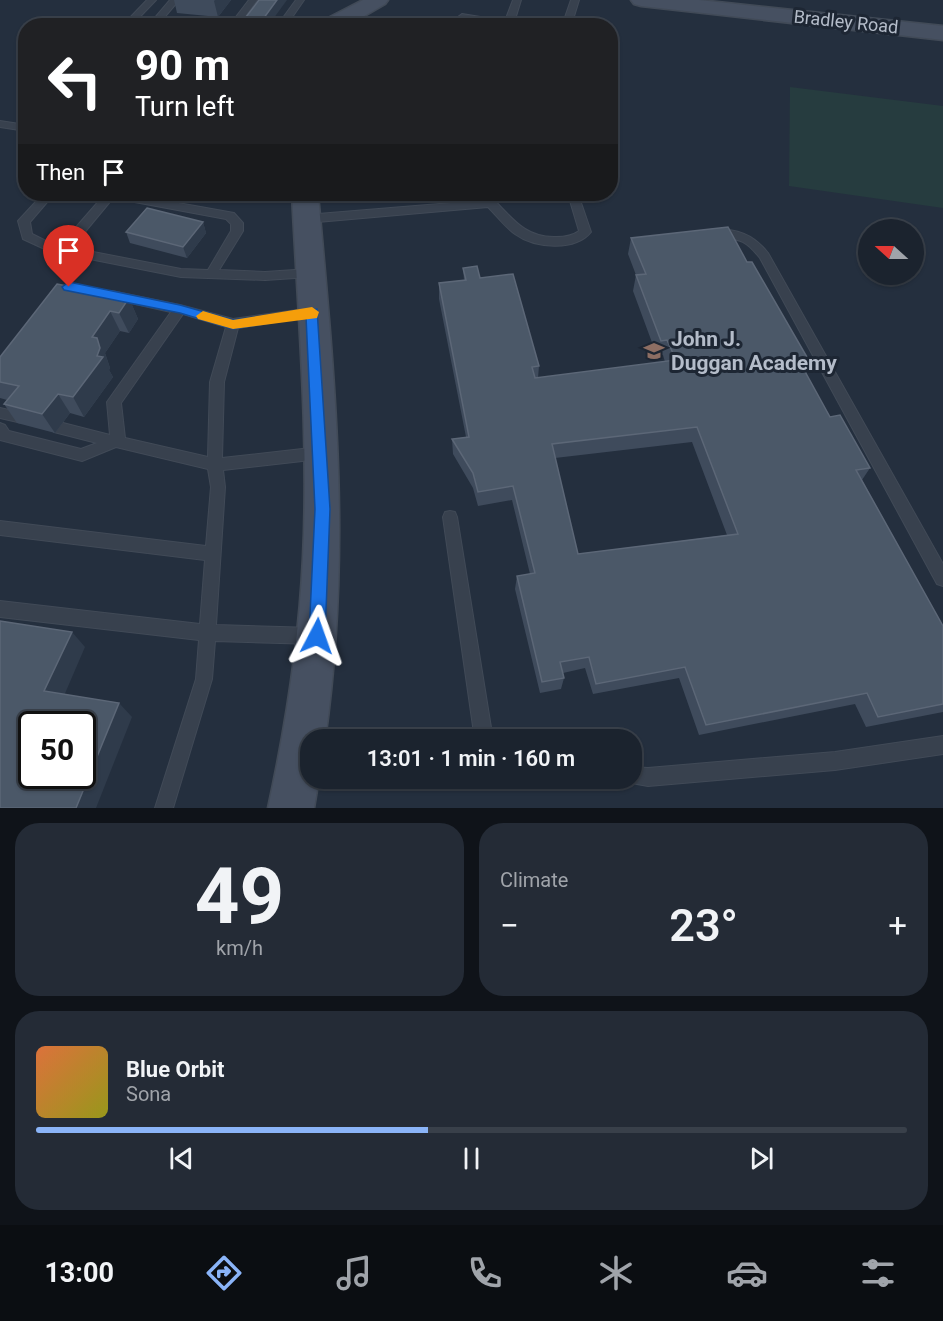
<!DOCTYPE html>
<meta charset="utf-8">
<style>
:root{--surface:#1b232e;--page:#242b36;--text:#f1f3f6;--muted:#a0a4aa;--line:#39404a;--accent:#8ab4f8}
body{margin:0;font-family:Roboto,sans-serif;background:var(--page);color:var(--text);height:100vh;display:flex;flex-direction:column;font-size:22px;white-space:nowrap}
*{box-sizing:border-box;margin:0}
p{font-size:20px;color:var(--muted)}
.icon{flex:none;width:33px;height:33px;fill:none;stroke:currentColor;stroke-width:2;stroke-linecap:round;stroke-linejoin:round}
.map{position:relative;height:808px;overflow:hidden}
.side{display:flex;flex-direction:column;gap:15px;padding:15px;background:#0f1319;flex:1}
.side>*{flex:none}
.hud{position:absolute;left:18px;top:18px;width:600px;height:183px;border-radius:24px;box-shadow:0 2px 4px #0004,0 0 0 2px var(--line);background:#202124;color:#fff;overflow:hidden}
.needle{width:39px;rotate:291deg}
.controls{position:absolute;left:858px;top:219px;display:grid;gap:12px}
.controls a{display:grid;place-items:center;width:66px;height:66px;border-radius:50%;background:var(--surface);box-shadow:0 2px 4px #0004,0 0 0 2px var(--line);font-size:30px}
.speed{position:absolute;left:18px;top:711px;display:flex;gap:12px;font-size:30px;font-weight:700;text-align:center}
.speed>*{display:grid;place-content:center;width:78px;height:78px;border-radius:50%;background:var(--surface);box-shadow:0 2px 4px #0004,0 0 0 2px var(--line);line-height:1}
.speed .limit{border:3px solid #111;border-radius:9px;background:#fff;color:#111}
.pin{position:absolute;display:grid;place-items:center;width:51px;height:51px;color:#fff;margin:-62px -26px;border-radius:50% 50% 50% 0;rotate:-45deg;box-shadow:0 0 6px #0007}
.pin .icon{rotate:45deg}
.me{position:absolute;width:66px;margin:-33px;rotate:4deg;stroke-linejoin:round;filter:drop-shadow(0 0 4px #0008)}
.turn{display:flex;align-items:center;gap:21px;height:126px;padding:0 18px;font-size:27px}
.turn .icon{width:78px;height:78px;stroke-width:2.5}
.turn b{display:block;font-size:42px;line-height:51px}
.then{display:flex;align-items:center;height:57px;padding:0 18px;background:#0003;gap:12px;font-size:22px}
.big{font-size:45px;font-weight:600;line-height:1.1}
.side .tile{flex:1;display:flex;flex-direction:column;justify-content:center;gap:9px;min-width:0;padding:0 21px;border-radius:24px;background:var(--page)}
.side .dial{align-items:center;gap:0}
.dial b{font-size:78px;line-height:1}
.song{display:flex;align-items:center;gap:18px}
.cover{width:72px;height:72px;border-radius:9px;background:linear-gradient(135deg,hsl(20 70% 55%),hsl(60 70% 35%))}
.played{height:6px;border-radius:3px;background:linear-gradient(90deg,var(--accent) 45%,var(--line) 45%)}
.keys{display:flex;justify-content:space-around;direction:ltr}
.heat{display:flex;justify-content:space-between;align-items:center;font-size:33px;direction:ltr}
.side .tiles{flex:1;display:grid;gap:15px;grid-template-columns:1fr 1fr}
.tile:last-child{grid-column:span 2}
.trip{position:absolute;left:300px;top:729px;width:342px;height:60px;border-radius:24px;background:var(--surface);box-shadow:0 2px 4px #0004,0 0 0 2px var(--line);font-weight:600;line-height:60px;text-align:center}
.tab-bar{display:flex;height:96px;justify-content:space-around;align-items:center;background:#0b0e12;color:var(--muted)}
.tab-bar .icon{width:42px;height:42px}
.tab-bar .on{color:var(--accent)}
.tab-bar b{font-size:27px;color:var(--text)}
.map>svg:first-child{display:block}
</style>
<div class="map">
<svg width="943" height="808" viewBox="0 0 943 808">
<rect width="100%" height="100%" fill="#242f3e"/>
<polygon fill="#263c3f" points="790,87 943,106 943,208 789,186"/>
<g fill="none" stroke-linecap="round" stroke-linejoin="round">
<g stroke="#414a57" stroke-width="2">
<g id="lane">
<polygon points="147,0 156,0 131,26 122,26"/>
<polygon points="170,0 179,0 157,26 148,26"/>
<polygon points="249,0 257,0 238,26 229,26"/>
<polygon points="296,0 304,0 286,26 277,26"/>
<polygon points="513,0 521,0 513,26 462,20 458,17 462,14 505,21"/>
<polygon points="571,0 579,0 571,26 562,26"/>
<polygon points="0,121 26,125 26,131 0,127"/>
<polygon points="43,194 54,194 30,222 32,234 52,244 181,269 208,270 231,231 231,224 226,219 113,198 79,239 71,239 71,233 105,194 128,194 234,213 243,223 243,231 219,270 265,272 310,269 316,273 310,277 265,280 181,277 49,251 23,239 18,221"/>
<path d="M493 194H504L497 203C515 222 528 238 556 237 565 237 572 236 579 231L568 194H578L591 232C575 252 534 248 515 234 505 227 497 216 488 207L306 223 300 219 306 215 488 200Z"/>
<path d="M714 229C737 229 753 234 768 253L943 564V586L937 584 760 258C741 234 736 241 710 236V230Z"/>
<path d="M112 291 180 305 233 319 312 308 318 312 312 316 238 328 224 382 222 458 320 447 325 449 327 453 325 457 320 459 223 470 225 487 216 625 315 628 321 630 323 636 321 642 315 644 215 641 212 679 173 808H155L196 679 199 640 0 617V601L200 624 205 560 0 535V521L206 546 211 487 208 469 116 447 82 461 0 440V423L5 425 9 431 81 449 97 443 54 432 52 428 54 424 59 422 110 435 107 402 171 312 108 298 106 295 108 292ZM183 314 226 327 210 382 208 457 125 438 121 403Z"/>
<polygon points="0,408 27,414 29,418 27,422 22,423 0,418"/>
<polygon points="450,511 455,512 457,517 493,740 475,740 443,517 445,512"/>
<polygon points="943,736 943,754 835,770 648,786 626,782 624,778 632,778 632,767 648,768 835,752"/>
</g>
</g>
<g stroke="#414a57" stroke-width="3">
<g id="secondary">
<polygon points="363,0 388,0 385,4 347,26 327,26 325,23 328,18"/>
<polygon points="631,0 699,0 943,26 943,40 641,6 634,4"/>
<path d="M292 194H318C335 382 352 551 325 740H310V778H319L314 808H268C286 725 299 641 303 557 309 436 298 315 292 194Z"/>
</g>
</g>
<use href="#lane" fill="#38414e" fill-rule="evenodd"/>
<use href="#secondary" fill="#465061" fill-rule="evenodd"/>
</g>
<g fill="#3f4b5c" fill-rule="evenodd">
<polygon points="174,0 231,0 218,17 177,13"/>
<polygon points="203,222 206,233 187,258 130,243 126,232"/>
<path d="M631 238 747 262 811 364 806 374 830 417 870 468 862 480 943 626V712L866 727 855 704 699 735 679 678 593 694 585 668 563 673 564 678 561 689 540 693 515 589 517 576 530 574 512 500 478 506 473 488 453 454 452 439 466 437 439 299V283L464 280 463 268 480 278 539 366 538 378 665 362 663 355 657 356 633 291 636 275 628 254ZM692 442 727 535 578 554 555 458Z"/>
<polygon points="129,298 138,319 129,333 120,331 105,353 110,368 109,370 113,377 84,417 70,413 55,433 17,423 4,404 7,400 0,398 0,357"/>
</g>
<g fill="#2f3b4b">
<polygon points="215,0 231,0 218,17 214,1"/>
<polygon points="277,0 287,0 268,26 258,26"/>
<polygon points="203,222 206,233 187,258 183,247"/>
<polygon points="129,298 138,319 129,333 119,313"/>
<polygon points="110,311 120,331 105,353 110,368 109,370 113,377 84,417 73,397 97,356 92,337"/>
<polygon points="58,394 70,413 55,433 42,414"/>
<polygon points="72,632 85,647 60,705 44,691"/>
<polygon points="119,703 132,717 96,808 76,808"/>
</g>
<g fill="#4b5868" stroke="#5c6777" stroke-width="1.5" fill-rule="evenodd">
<polygon points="259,0 277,0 258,26 239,26"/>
<polygon points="147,208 203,222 183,247 126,232"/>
<path d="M728 227 747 262H752L811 364 802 366 830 417 840 415 870 468 856 470 943 626V704L878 717 867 693 706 725 685 667 596 684 589 657 560 662 564 678 542 682 517 576 535 573 513 486 478 492 473 473 452 439 469 437 439 283 466 280 463 268 477 266 480 278 513 274 539 366 532 367 535 378 676 360 667 340 661 341 636 275 646 274 631 238ZM697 427 738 534 578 554 552 444Z"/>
<polygon points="57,284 129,298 119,313 110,311 92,337 97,338 100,348 97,356 103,357 73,397 58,394 42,414 4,404 19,386 0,382 0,357"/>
<path d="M0 621 72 632 44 691 119 703 76 808H0ZM32 724H82V776H32Z"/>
</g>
<polygon fill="#1a73e8" stroke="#114b97" stroke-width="1.5" points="69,282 180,305 233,320 317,309 330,509 325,636 323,641 317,644 311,641 309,636 315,509 306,317 233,329 180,313 64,290 62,287"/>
<polygon fill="#f59e0b" points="312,307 319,312 317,318 233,329 198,319 196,316 203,311 233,320"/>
<defs>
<g id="school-bare" transform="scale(1.62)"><path d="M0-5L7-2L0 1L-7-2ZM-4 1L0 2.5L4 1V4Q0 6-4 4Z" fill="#8d6e63" stroke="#1d2633" stroke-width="2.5" paint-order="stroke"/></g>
</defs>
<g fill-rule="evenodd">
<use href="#school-bare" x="654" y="351"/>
</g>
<g text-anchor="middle" stroke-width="6" stroke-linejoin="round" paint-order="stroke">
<g font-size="18" fill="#b4bcc9" stroke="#1d2633">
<text transform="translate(846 22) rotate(6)" y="6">Bradley Road</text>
</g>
<g font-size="21" font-weight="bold" fill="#b4bcc9" stroke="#1d2633" text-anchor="start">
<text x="671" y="346">John J.<tspan x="671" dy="24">Duggan Academy</tspan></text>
</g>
</g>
</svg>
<div class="controls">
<a><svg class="needle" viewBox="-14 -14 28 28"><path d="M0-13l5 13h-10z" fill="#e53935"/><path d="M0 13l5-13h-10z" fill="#a0a4aa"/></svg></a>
</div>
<div class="speed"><div class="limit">50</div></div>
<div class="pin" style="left:69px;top:287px;background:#d93025"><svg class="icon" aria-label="arrive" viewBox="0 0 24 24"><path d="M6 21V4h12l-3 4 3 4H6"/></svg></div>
<svg class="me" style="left:317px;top:636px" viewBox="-20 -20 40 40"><path d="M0-17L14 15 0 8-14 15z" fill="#1a73e8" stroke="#fff" stroke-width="4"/></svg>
<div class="trip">13:01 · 1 min · 160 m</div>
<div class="hud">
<div class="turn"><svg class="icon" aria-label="left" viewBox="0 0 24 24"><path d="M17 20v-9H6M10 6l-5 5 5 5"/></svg><div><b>90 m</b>Turn left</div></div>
<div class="then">Then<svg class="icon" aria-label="arrive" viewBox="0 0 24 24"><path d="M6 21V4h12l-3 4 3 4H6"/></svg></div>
</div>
</div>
<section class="side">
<div class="tiles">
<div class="tile dial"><b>49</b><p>km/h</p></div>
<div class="tile"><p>Climate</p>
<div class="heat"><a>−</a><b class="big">23°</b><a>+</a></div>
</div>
<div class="tile">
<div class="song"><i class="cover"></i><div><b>Blue Orbit</b><p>Sona</p></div></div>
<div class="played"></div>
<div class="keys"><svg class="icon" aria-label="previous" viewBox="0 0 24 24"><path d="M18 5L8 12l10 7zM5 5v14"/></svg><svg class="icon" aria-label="pause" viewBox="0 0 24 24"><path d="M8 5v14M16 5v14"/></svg><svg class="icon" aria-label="next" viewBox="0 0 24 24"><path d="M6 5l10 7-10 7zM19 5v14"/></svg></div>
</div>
</div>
</section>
<nav class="tab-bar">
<b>13:00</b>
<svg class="icon on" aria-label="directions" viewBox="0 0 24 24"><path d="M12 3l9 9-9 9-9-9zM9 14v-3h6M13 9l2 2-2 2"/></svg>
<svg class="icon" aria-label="music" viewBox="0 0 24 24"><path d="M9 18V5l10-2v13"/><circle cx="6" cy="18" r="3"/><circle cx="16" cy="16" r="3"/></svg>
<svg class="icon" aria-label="phone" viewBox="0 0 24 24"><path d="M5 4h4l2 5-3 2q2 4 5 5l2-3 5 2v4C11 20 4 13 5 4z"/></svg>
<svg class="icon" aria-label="climate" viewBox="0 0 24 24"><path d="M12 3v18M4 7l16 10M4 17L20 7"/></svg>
<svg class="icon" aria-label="car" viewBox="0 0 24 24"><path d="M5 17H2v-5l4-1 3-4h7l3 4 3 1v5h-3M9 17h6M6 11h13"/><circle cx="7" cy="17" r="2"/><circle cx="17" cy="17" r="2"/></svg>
<svg class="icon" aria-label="filters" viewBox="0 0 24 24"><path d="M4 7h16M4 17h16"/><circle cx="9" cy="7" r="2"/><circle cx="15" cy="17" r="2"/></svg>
</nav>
